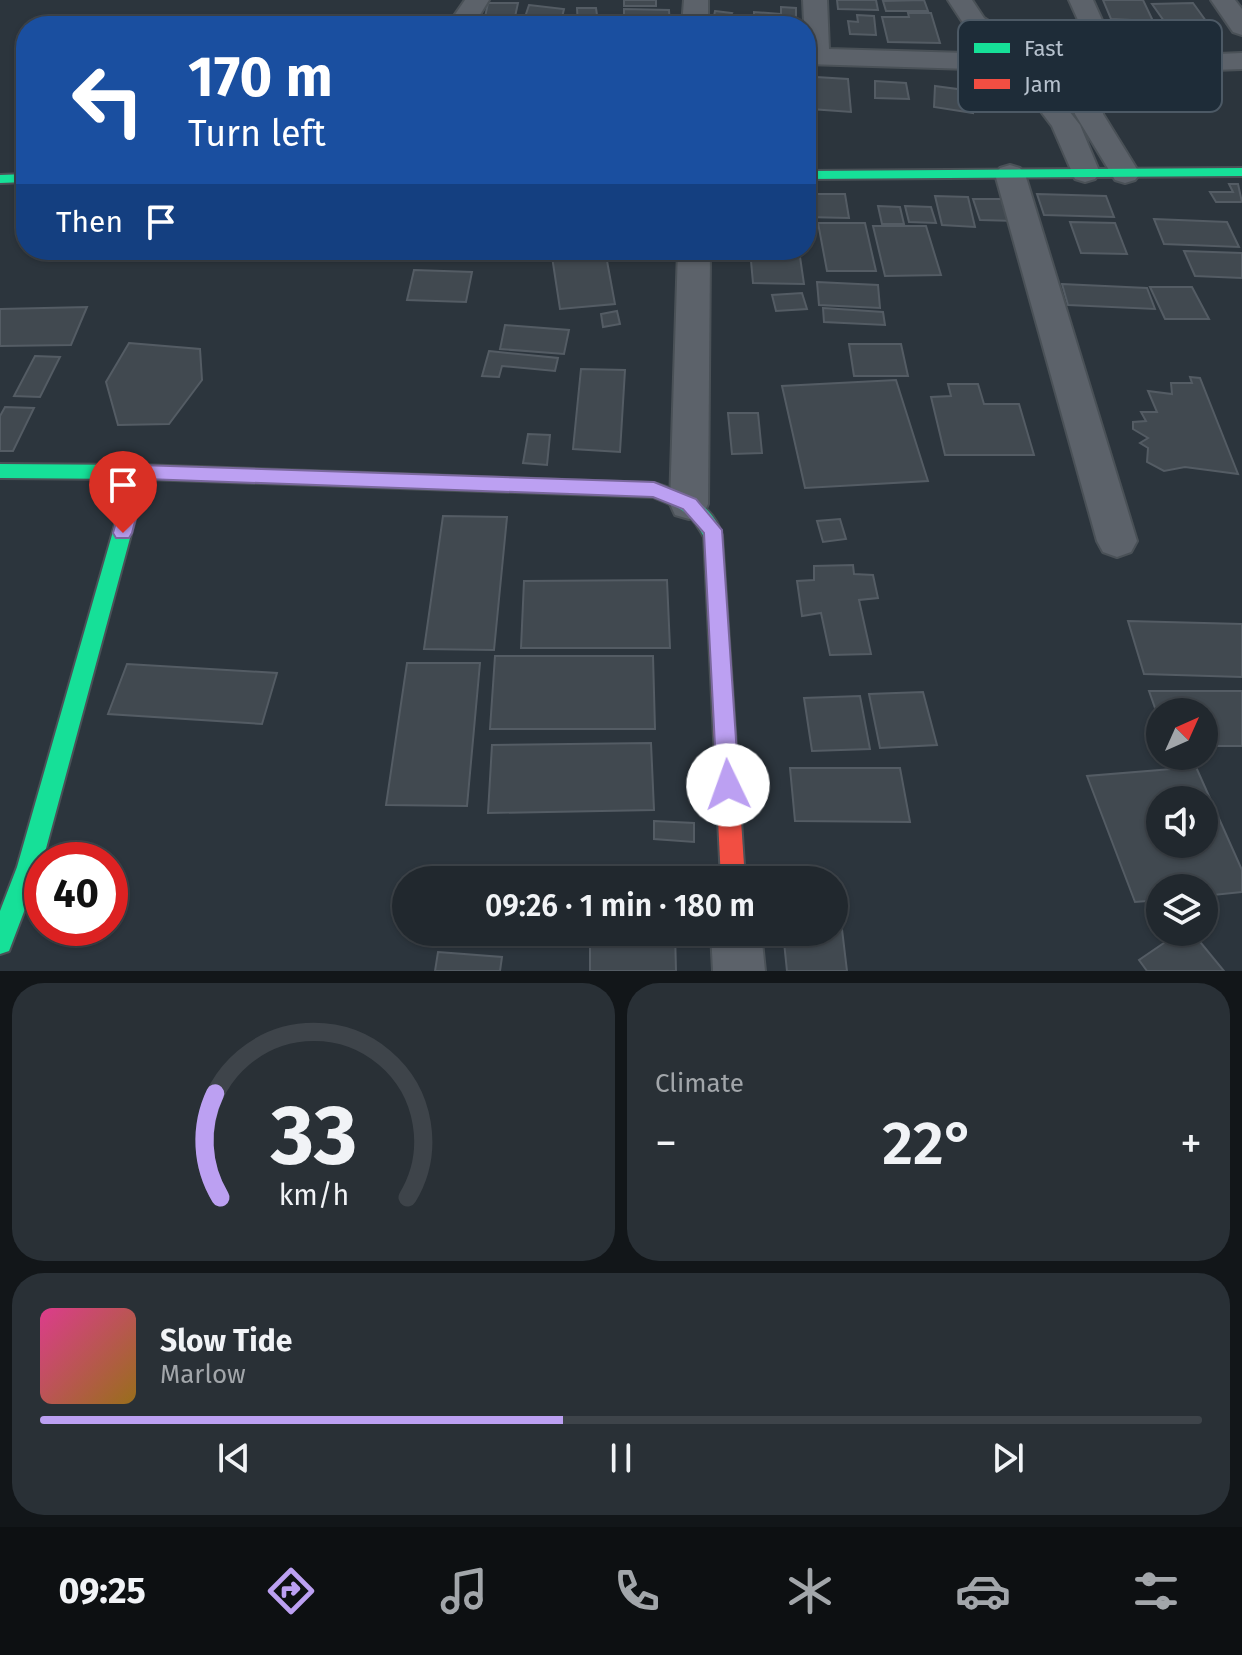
<!DOCTYPE html>
<meta charset="utf-8">
<style>
:root{--surface:#21282e;--page:#293036;--text:#f1f3f6;--muted:#a2a6aa;--line:#3e444a;--accent:#bca0f2}
body{margin:0;font-family:"Fira Sans",sans-serif;background:var(--page);color:var(--text);height:100vh;display:flex;flex-direction:column;font-size:30px;white-space:nowrap}
*{box-sizing:border-box;margin:0}
p{font-size:26px;color:var(--muted)}
.icon{flex:none;width:44px;height:44px;fill:none;stroke:currentColor;stroke-width:2;stroke-linecap:round;stroke-linejoin:round}
.map{position:relative;height:971px;overflow:hidden}
.sheet{display:flex;flex-direction:column;gap:12px;padding:12px;background:#121619;flex:1}
.sheet>*{flex:none}
.banner{position:absolute;left:16px;top:16px;width:800px;height:244px;border-radius:32px;box-shadow:0 2px 6px #0004,0 0 0 2px var(--line);background:#1a4fa0;color:#fff;overflow:hidden}
.needle{width:52px;rotate:45deg}
.fabs{position:absolute;left:1146px;top:698px;display:grid;gap:16px}
.fabs a{display:grid;place-items:center;width:72px;height:72px;border-radius:50%;background:var(--surface);box-shadow:0 2px 6px #0004,0 0 0 2px var(--line);font-size:40px}
.speed{position:absolute;left:24px;top:842px;display:flex;gap:16px;font-size:40px;font-weight:700;text-align:center}
.speed>*{display:grid;place-content:center;width:104px;height:104px;border-radius:50%;background:var(--surface);box-shadow:0 2px 6px #0004,0 0 0 2px var(--line);line-height:1}
.speed .limit{border:12px solid #d22;background:#fff;color:#111}
.pin{position:absolute;display:grid;place-items:center;width:68px;height:68px;color:#fff;margin:-82px -34px;border-radius:50% 50% 50% 0;rotate:-45deg;box-shadow:0 0 8px #0007}
.pin .icon{rotate:45deg}
.me{position:absolute;width:88px;margin:-44px;rotate:357deg;stroke-linejoin:round;filter:drop-shadow(0 0 6px #0008)}
.turn{display:flex;align-items:center;gap:28px;height:168px;padding:0 40px;font-size:36px}
.turn .icon{width:104px;height:104px;stroke-width:2.5}
.turn b{display:block;font-size:56px;line-height:68px}
.then{display:flex;align-items:center;height:76px;padding:0 40px;background:#0003;gap:16px;font-size:30px}
.big{font-size:60px;font-weight:600;line-height:1.1}
.sheet .widget{flex:1;display:flex;flex-direction:column;justify-content:center;gap:12px;min-width:0;padding:0 28px;border-radius:32px;background:var(--page)}
.sheet .dial{align-items:center;gap:0}
.dial svg{height:208px;overflow:visible;fill:none;stroke:var(--line);stroke-width:7;stroke-linecap:round;text-anchor:middle}
.dial text{fill:var(--text);stroke:none}
.song{display:flex;align-items:center;gap:24px}
.cover{width:96px;height:96px;border-radius:12px;background:linear-gradient(135deg,hsl(330 70% 55%),hsl(40 70% 35%))}
.played{height:8px;border-radius:4px;background:linear-gradient(90deg,var(--accent) 45%,var(--line) 45%)}
.keys{display:flex;justify-content:space-around;direction:ltr}
.heat{display:flex;justify-content:space-between;align-items:center;font-size:44px;direction:ltr}
.sheet .tiles{flex:1;display:grid;gap:12px;grid-template-columns:1fr 1fr}
.widget:last-child{grid-column:span 2}
.trip{position:absolute;left:392px;top:866px;width:456px;height:80px;border-radius:40px;background:var(--surface);box-shadow:0 2px 6px #0004,0 0 0 2px var(--line);font-weight:600;line-height:80px;text-align:center}
.menu{display:flex;height:128px;justify-content:space-around;align-items:center;background:#0d1012;color:var(--muted)}
.menu .icon{width:56px;height:56px}
.menu .active{color:var(--accent)}
.menu b{font-size:36px;color:var(--text)}
.map>svg:first-child{display:block}
</style>
<div class="map">
<svg width="1242" height="971" viewBox="0 0 1242 971">
<rect width="100%" height="100%" fill="#2c353d"/>
<g fill="#414950" stroke="#545c64" stroke-width="2" fill-rule="evenodd">
<rect x="624" y="0" width="32" height="6"/>
<polygon points="837,0 876,0 878,10 838,9"/>
<polygon points="924,0 928,11 886,11 883,1"/>
<polygon points="1103,0 1143,0 1153,21 1111,19"/>
<polygon points="488,3 518,3 513,26 493,26 485,17"/>
<polygon points="1193,3 1206,21 1164,21 1152,4"/>
<polygon points="529,5 564,9 560,26 522,26"/>
<polygon points="781,7 796,8 796,26 754,26 754,12 781,14"/>
<polygon points="577,8 596,8 597,15 608,15 609,26 578,26"/>
<polygon points="624,9 669,10 670,26 624,26"/>
<polygon points="715,11 732,13 730,17 744,18 743,26 712,26"/>
<polygon points="908,13 931,13 940,43 888,42 882,17 909,17"/>
<polygon points="857,15 874,16 876,35 850,34 848,21 858,22"/>
<polygon points="816,77 848,79 851,112 811,109"/>
<polygon points="875,81 906,83 909,99 875,98"/>
<polygon points="935,86 972,91 973,113 934,107"/>
<polygon points="1229,184 1238,184 1242,202 1216,202 1210,192 1233,192"/>
<polygon points="806,194 845,194 849,218 806,217"/>
<polygon points="1037,194 1106,196 1114,217 1044,215"/>
<polygon points="935,196 968,197 975,227 942,225"/>
<polygon points="973,199 1008,199 1016,221 980,220"/>
<polygon points="878,206 900,207 904,224 882,224"/>
<polygon points="905,206 931,207 936,223 909,222"/>
<polygon points="1154,219 1227,222 1239,247 1164,244"/>
<polygon points="1070,222 1115,223 1127,254 1081,253"/>
<polygon points="818,223 865,223 876,271 827,271"/>
<polygon points="873,226 926,226 941,275 885,276"/>
<polygon points="551,250 605,250 615,304 560,309"/>
<polygon points="750,250 799,250 804,284 753,283"/>
<polygon points="1184,251 1242,253 1242,278 1195,276"/>
<polygon points="414,270 472,272 466,302 407,300"/>
<polygon points="817,282 878,285 880,308 819,305"/>
<polygon points="1062,284 1147,288 1155,309 1068,305"/>
<polygon points="1150,287 1192,287 1209,319 1165,319"/>
<polygon points="802,293 807,309 776,311 772,295"/>
<polygon points="87,307 71,345 0,346 0,309"/>
<polygon points="823,308 883,312 885,325 824,322"/>
<polygon points="617,311 620,324 603,327 601,314"/>
<polygon points="505,325 569,330 564,354 500,349"/>
<polygon points="129,343 200,349 202,380 169,424 118,425 106,382"/>
<polygon points="849,344 901,344 908,376 854,376"/>
<polygon points="489,351 558,358 555,371 502,366 499,377 482,376"/>
<polygon points="35,356 60,357 40,397 14,396"/>
<polygon points="581,369 625,370 620,452 573,449"/>
<polygon points="1190,377 1200,378 1238,474 1185,467 1164,471 1147,462 1148,448 1140,443 1148,438 1133,429 1133,422 1146,421 1141,412 1157,412 1148,391 1172,394 1171,383 1192,383"/>
<polygon points="896,380 928,481 805,488 782,386"/>
<polygon points="948,384 978,384 984,404 1019,404 1034,455 945,455 931,397 951,396"/>
<polygon points="5,407 34,408 13,451 0,451 0,416"/>
<polygon points="728,413 758,413 762,453 732,454"/>
<polygon points="528,434 550,435 547,465 523,463"/>
<polygon points="443,516 507,517 494,650 424,649"/>
<polygon points="840,519 846,539 823,542 817,521"/>
<polygon points="853,565 854,574 873,575 878,598 859,600 871,654 830,655 821,613 802,616 797,581 814,580 814,566"/>
<polygon points="667,580 670,648 521,648 524,581"/>
<polygon points="1128,621 1242,624 1242,677 1144,674"/>
<polygon points="495,656 653,656 655,729 490,729"/>
<polygon points="407,663 480,663 467,806 386,805"/>
<polygon points="127,664 277,673 262,724 108,714"/>
<polygon points="1149,691 1242,691 1242,746 1204,746 1204,712 1160,712 1160,722"/>
<polygon points="923,692 937,745 880,748 869,694"/>
<polygon points="860,696 870,749 812,751 804,698"/>
<polygon points="651,743 654,810 488,813 492,745"/>
<path d="M1196 767 1242 870V892L1204 896V888H1160V900L1135 902 1087 776ZM1160 800H1204V844H1160Z"/>
<polygon points="790,768 900,768 910,822 795,821"/>
<polygon points="654,821 694,823 694,842 654,839"/>
<polygon points="834,921 841,921 847,971 787,971 783,932 834,932"/>
<polygon points="590,932 675,932 676,971 590,971"/>
<polygon points="1180,932 1192,932 1224,971 1147,971 1139,960"/>
<polygon points="438,952 502,957 500,971 435,971"/>
</g>
<g fill="none" stroke-linecap="round" stroke-linejoin="round">
<g stroke="#4a5157" stroke-width="4">
<g id="street">
<polygon points="465,0 489,0 473,26 447,26"/>
<polygon points="684,0 708,0 708,26 682,26"/>
<path d="M803 0H827L829 49 1001 54 967 29 948 0H972L984 18 1018 41 1034 36 1070 43 1078 20 1069 0H1093L1102 20 1092 55 1096 59 1242 53V69L1100 74 1103 114 1140 174 1135 180 1125 183 1115 180 1075 114 1073 91 1055 93 1080 125 1100 173 1095 179 1085 182 1075 179 1052 126 1021 85 1003 70 806 64ZM1036 52 1055 55 1075 68 1073 74C1054 79 1038 76 1024 62L1027 55Z"/>
<polygon points="1211,0 1235,0 1242,9 1242,35 1233,32"/>
<polygon points="1010,165 1020,168 1025,174 1137,541 1131,552 1117,557 1103,552 1097,541 995,174 1000,168"/>
<polygon points="678,250 710,250 708,504 703,515 689,519 675,515 670,504"/>
<polygon points="711,932 761,932 765,971 713,971"/>
</g>
</g>
<g stroke="#4a5157" stroke-width="4">
<g id="fast">
<polygon points="1242,168 1242,176 806,179 806,171"/>
<polygon points="26,174 26,182 0,183 0,175"/>
<path d="M0 464 139 465 654 483C683 492 714 504 722 536L720 541H706C692 512 683 509 653 497L146 479 41 867 9 951 0 954V911L17 867 128 479 0 478Z"/>
</g>
</g>
<g stroke="#4a5157" stroke-width="4">
<polygon id="jam" points="713,528 720,531 722,536 745,880 721,880 704,536 706,531"/>
</g>
<use href="#street" fill="#5c626a" fill-rule="evenodd"/>
<use href="#fast" fill="#16e098" fill-rule="evenodd"/>
<use href="#jam" fill="#f24e42" fill-rule="evenodd"/>
</g>
<polygon fill="#bca0f2" stroke="#7a689d" stroke-width="2" points="139,465 654,482 696,499 722,530 739,785 736,792 728,795 720,792 717,785 704,533 683,509 653,497 146,479 132,533 129,538 116,538 113,533 130,472"/>
<rect x="958" y="20" width="264" height="92" rx="12" fill="#1e2c38" stroke="#4c5965" stroke-width="2"/>
<rect x="974" y="43" width="36" height="10" fill="#16e098"/>
<rect x="974" y="79" width="36" height="10" fill="#f24e42"/>
<g font-size="22" fill="#b6c1cd">
<text x="1024" y="56">Fast</text>
<text x="1024" y="92">Jam</text>
</g>
</svg>
<div class="fabs">
<a><svg class="needle" viewBox="-14 -14 28 28"><path d="M0-13l5 13h-10z" fill="#e53935"/><path d="M0 13l5-13h-10z" fill="#a2a6aa"/></svg></a>
<a><svg class="icon" aria-label="sound" viewBox="0 0 24 24"><path d="M4 9h4l5-4v14l-5-4H4zM17 9q2 3 0 6"/></svg></a>
<a><svg class="icon" aria-label="layers" viewBox="0 0 24 24"><path d="M12 4l9 5-9 5-9-5zM3 14l9 5 9-5"/></svg></a>
</div>
<div class="speed"><div class="limit">40</div></div>
<div class="pin" style="left:123px;top:533px;background:#d93025"><svg class="icon" aria-label="arrive" viewBox="0 0 24 24"><path d="M6 21V4h12l-3 4 3 4H6"/></svg></div>
<svg class="me" style="left:728px;top:785px" viewBox="-20 -20 40 40"><circle r="19" fill="#fff"/><path d="M0-13L10 11 0 6-10 11z" fill="#bca0f2"/></svg>
<div class="trip">09:26 · 1 min · 180 m</div>
<div class="banner">
<div class="turn"><svg class="icon" aria-label="left" viewBox="0 0 24 24"><path d="M17 20v-9H6M10 6l-5 5 5 5"/></svg><div><b>170 m</b>Turn left</div></div>
<div class="then">Then<svg class="icon" aria-label="arrive" viewBox="0 0 24 24"><path d="M6 21V4h12l-3 4 3 4H6"/></svg></div>
</div>
</div>
<section class="sheet">
<div class="tiles">
<div class="widget dial"><svg viewBox="0 0 100 80">
<path d="M14 69A42 42 0 1 1 86 69"/>
<path d="M14 69A42 42 0 0 1 12 29" stroke="#bca0f2"/>
<text x="50" y="56" font-size="32" font-weight="700">33</text>
<text x="50" y="72" font-size="11">km/h</text>
</svg></div>
<div class="widget"><p>Climate</p>
<div class="heat"><a>−</a><b class="big">22°</b><a>+</a></div>
</div>
<div class="widget">
<div class="song"><i class="cover"></i><div><b>Slow Tide</b><p>Marlow</p></div></div>
<div class="played"></div>
<div class="keys"><svg class="icon" aria-label="previous" viewBox="0 0 24 24"><path d="M18 5L8 12l10 7zM5 5v14"/></svg><svg class="icon" aria-label="pause" viewBox="0 0 24 24"><path d="M8 5v14M16 5v14"/></svg><svg class="icon" aria-label="next" viewBox="0 0 24 24"><path d="M6 5l10 7-10 7zM19 5v14"/></svg></div>
</div>
</div>
</section>
<nav class="menu">
<b>09:25</b>
<svg class="icon active" aria-label="directions" viewBox="0 0 24 24"><path d="M12 3l9 9-9 9-9-9zM9 14v-3h6M13 9l2 2-2 2"/></svg>
<svg class="icon" aria-label="music" viewBox="0 0 24 24"><path d="M9 18V5l10-2v13"/><circle cx="6" cy="18" r="3"/><circle cx="16" cy="16" r="3"/></svg>
<svg class="icon" aria-label="phone" viewBox="0 0 24 24"><path d="M5 4h4l2 5-3 2q2 4 5 5l2-3 5 2v4C11 20 4 13 5 4z"/></svg>
<svg class="icon" aria-label="climate" viewBox="0 0 24 24"><path d="M12 3v18M4 7l16 10M4 17L20 7"/></svg>
<svg class="icon" aria-label="car" viewBox="0 0 24 24"><path d="M5 17H2v-5l4-1 3-4h7l3 4 3 1v5h-3M9 17h6M6 11h13"/><circle cx="7" cy="17" r="2"/><circle cx="17" cy="17" r="2"/></svg>
<svg class="icon" aria-label="filters" viewBox="0 0 24 24"><path d="M4 7h16M4 17h16"/><circle cx="9" cy="7" r="2"/><circle cx="15" cy="17" r="2"/></svg>
</nav>
